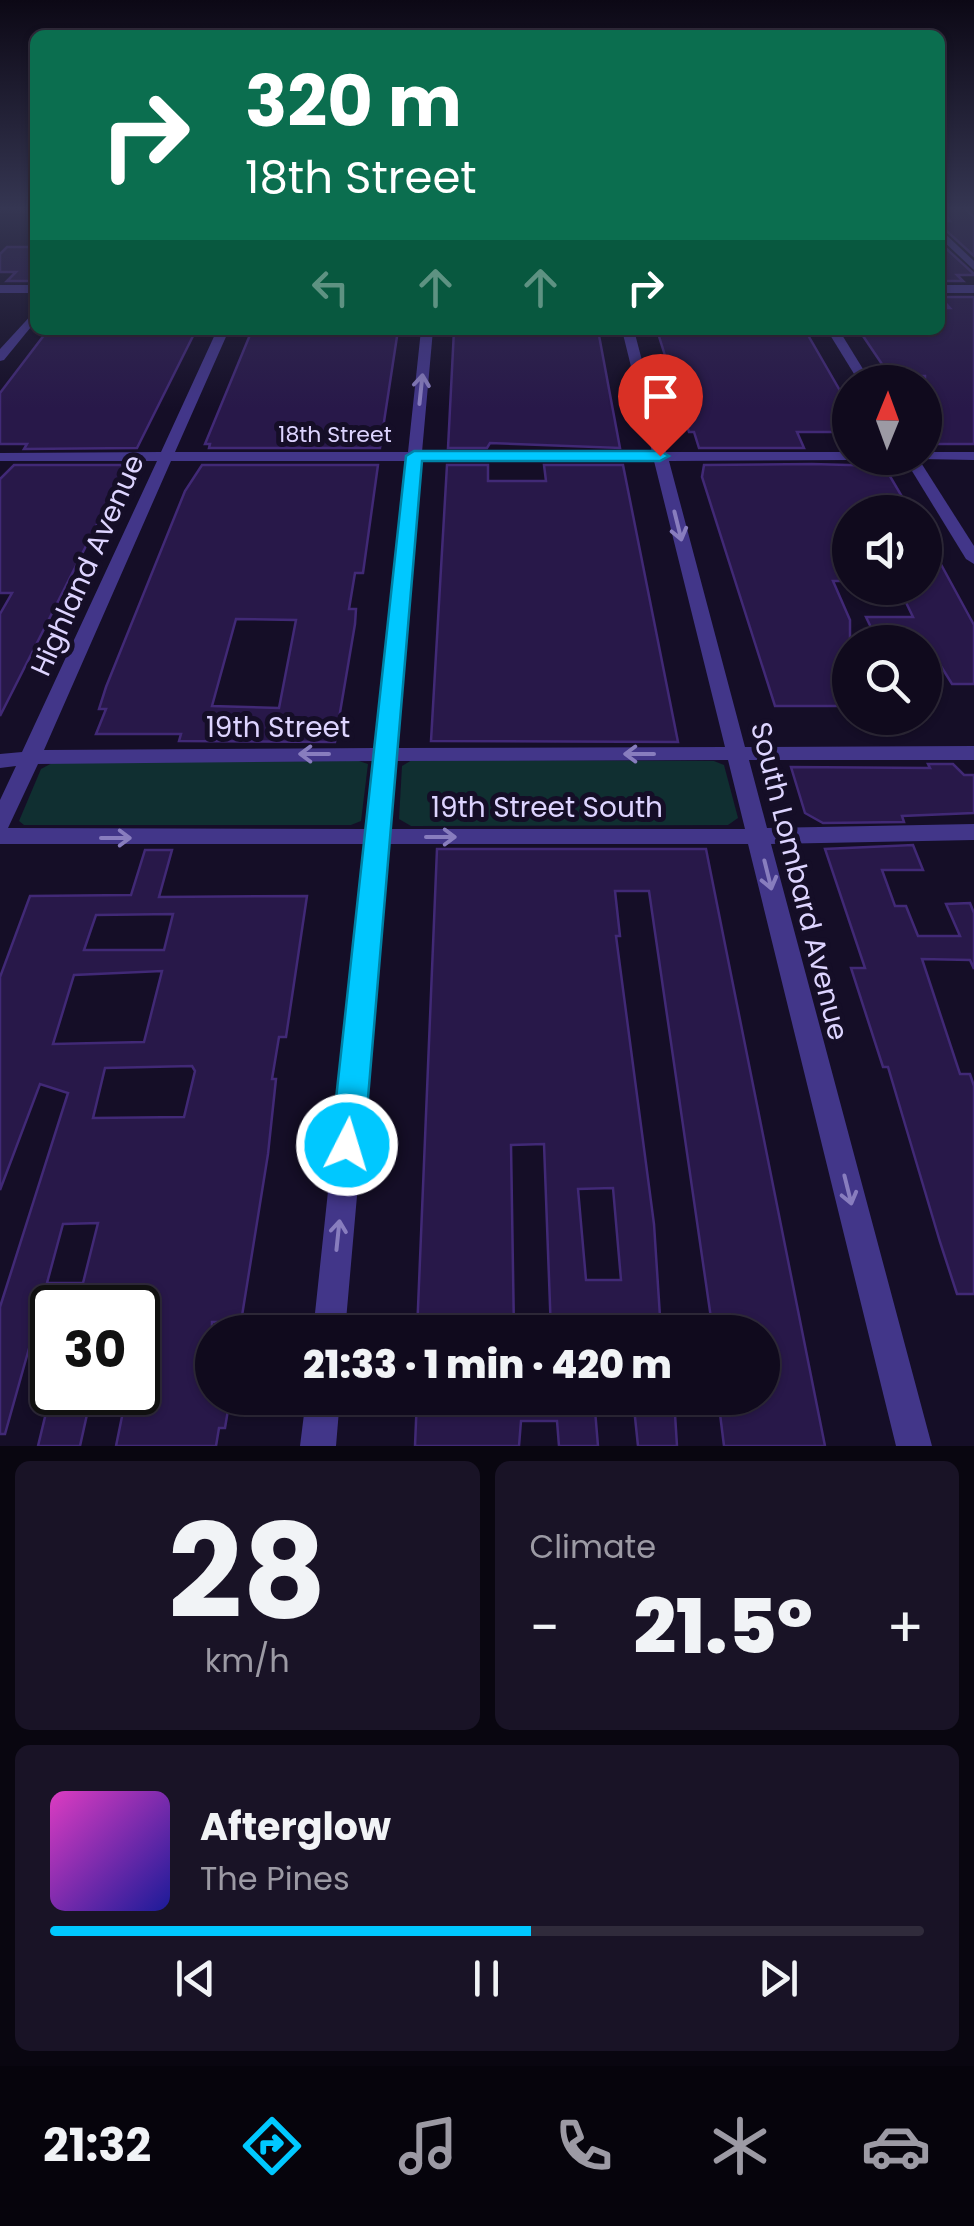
<!DOCTYPE html>
<meta charset="utf-8">
<style>
:root{--surface:#100a1d;--page:#191326;--text:#f1f3f6;--muted:#9c9aa4;--line:#302b3b;--accent:#00c8ff}
body{margin:0;font-family:Poppins,sans-serif;background:var(--page);color:var(--text);height:100vh;display:flex;flex-direction:column;font-size:38px;white-space:nowrap}
*{box-sizing:border-box;margin:0}
p{font-size:32px;color:var(--muted)}
.icon{flex:none;width:55px;height:55px;fill:none;stroke:currentColor;stroke-width:2;stroke-linecap:round;stroke-linejoin:round}
.map{position:relative;height:1446px;overflow:hidden}
.panel{display:flex;flex-direction:column;gap:15px;padding:15px;background:#090610;flex:1}
.panel>*{flex:none}
.banner{position:absolute;left:30px;top:30px;width:915px;height:305px;border-radius:15px;box-shadow:0 2px 8px #0004,0 0 0 2px var(--line);background:#0b6e4f;color:#fff;overflow:hidden}
.needle{width:65px;rotate:1deg}
.tools{position:absolute;left:832px;top:365px;display:grid;gap:20px}
.tools a{display:grid;place-items:center;width:110px;height:110px;border-radius:50%;background:var(--surface);box-shadow:0 2px 8px #0004,0 0 0 2px var(--line);font-size:50px}
.speed{position:absolute;left:30px;top:1285px;display:flex;gap:20px;font-size:50px;font-weight:700;text-align:center}
.speed>*{display:grid;place-content:center;width:130px;height:130px;border-radius:50%;background:var(--surface);box-shadow:0 2px 8px #0004,0 0 0 2px var(--line);line-height:1}
.speed .limit{border:5px solid #111;border-radius:15px;background:#fff;color:#111}
.pin{position:absolute;display:grid;place-items:center;width:85px;height:85px;color:#fff;margin:-102px -42px;border-radius:50% 50% 50% 0;rotate:-45deg;box-shadow:0 0 10px #0007}
.pin .icon{rotate:45deg}
.me{position:absolute;width:110px;margin:-55px;rotate:5deg;stroke-linejoin:round;filter:drop-shadow(0 0 8px #0008)}
.turn{display:flex;align-items:center;gap:35px;height:210px;padding:0 50px;font-size:45px}
.turn .icon{width:130px;height:130px;stroke-width:2.5}
.turn b{display:block;font-size:70px;line-height:85px}
.lanes{display:flex;align-items:center;height:95px;padding:0 50px;background:#0003;justify-content:center;gap:50px;direction:ltr}
.lanes .off{opacity:.35}
.big{font-size:75px;font-weight:800;line-height:1.1}
.panel .widget{flex:1;display:flex;flex-direction:column;justify-content:center;gap:15px;min-width:0;padding:0 35px;border-radius:15px;background:var(--page)}
.panel .dial{align-items:center;gap:0}
.dial b{font-size:130px;line-height:1}
.song{display:flex;align-items:center;gap:30px}
.cover{width:120px;height:120px;border-radius:15px;background:linear-gradient(135deg,hsl(310 70% 55%),hsl(240 70% 35%))}
.played{height:10px;border-radius:5px;background:linear-gradient(90deg,var(--accent) 55%,var(--line) 55%)}
.keys{display:flex;justify-content:space-around;direction:ltr}
.heat{display:flex;justify-content:space-between;align-items:center;font-size:55px;direction:ltr}
.panel .tiles{flex:1;display:grid;gap:15px;grid-template-columns:1fr 1fr}
.widget:last-child{grid-column:span 2}
.trip{position:absolute;left:195px;top:1315px;width:585px;height:100px;border-radius:50px;background:var(--surface);box-shadow:0 2px 8px #0004,0 0 0 2px var(--line);font-weight:800;line-height:100px;text-align:center}
.menu{display:flex;height:160px;justify-content:space-around;align-items:center;background:#06040c;color:var(--muted)}
.menu .icon{width:70px;height:70px}
.menu .selected{color:var(--accent)}
.menu b{font-size:45px;color:var(--text)}
.map>svg:first-child{display:block}
</style>
<div class="map">
<svg width="974" height="1446" viewBox="0 0 974 1446">
<rect width="100%" height="100%" fill="#150e27"/>
<g fill="#102f31">
<polygon points="412,760 714,761 724,765 738,818 728,825 411,826 399,819 402,766"/>
<polygon points="359,761 368,764 361,821 351,825 24,825 19,821 41,769 54,762"/>
</g>
<g fill="#281849" stroke="#412976" stroke-width="2.5" fill-rule="evenodd">
<polygon points="940,207 963,207 974,217 974,256 940,225 940,221 950,221"/>
<polygon points="940,243 974,274 974,275 957,275 963,281 940,281"/>
<polygon points="7,247 35,247 34,281 7,281 16,272 0,272 0,254"/>
<polygon points="940,297 974,297 974,444 936,444 925,427 925,376 890,376 859,330 940,332 940,308 950,308"/>
<polygon points="48,330 196,330 137,448 24,449 27,444 0,444 0,393"/>
<polygon points="252,330 398,330 380,448 209,448 210,444 205,444"/>
<polygon points="454,330 598,330 620,448 490,443 487,448 448,448"/>
<polygon points="657,330 805,330 850,408 850,432 797,432 804,448 699,448 694,432 689,432"/>
<polygon points="812,464 884,466 911,512 850,512 850,526 841,526 850,545 850,581 833,581 850,620 850,706 775,706 702,477 704,465"/>
<polygon points="14,465 127,465 0,716 0,614 12,593 0,593 0,479"/>
<path d="M202 465H378L363 573H355L349 609H356L355 624 335 742 179 741 181 734H96L106 709H99L106 687 185 491ZM236 619 296 620 279 708 212 706Z"/>
<polygon points="447,465 488,465 488,481 546,481 544,465 623,465 678,742 431,741"/>
<polygon points="925,535 974,625 974,684 952,684 926,642 878,642 866,617 913,617 899,588 925,588"/>
<polygon points="928,764 953,764 964,775 974,775 974,813 902,816 904,822 823,823 805,813 791,767 930,768"/>
<polygon points="913,845 923,870 882,870 895,906 906,906 918,936 960,936 946,904 970,903 974,913 974,969 970,960 922,959 960,1074 970,1074 974,1086 974,1294 957,1294 940,1242 888,1067 883,1067 851,968 865,968 825,849"/>
<path d="M437 849H706L825 1446H724L718 1398H762V1332H713L649 891H615L620 936H616L654 1224 661 1332H551L544 1144 511 1145 514 1332H417ZM613 1188 621 1280H586L578 1189Z"/>
<path d="M145 850H172L159 897 307 896 286 1037H279L272 1079H276L268 1154 241 1322H212V1398H230L225 1428H219L216 1446H116L127 1392H138V1342L145 1308H72L73 1303 44 1295 5 1434H0V1307L68 1093 40 1084 0 1190V977L30 896 131 895ZM173 914 164 950H84L96 915ZM162 971 144 1042 53 1044 74 975ZM192 1066 195 1071 184 1117 93 1118 105 1068ZM98 1223 83 1283H47L63 1224Z"/>
<polygon points="51,1392 92,1392 80,1446 38,1446"/>
<polygon points="417,1398 594,1398 598,1446 559,1446 557,1421 521,1421 519,1446 415,1446"/>
<polygon points="633,1398 674,1398 677,1446 638,1446"/>
</g>
<g fill="none" stroke-linecap="round" stroke-linejoin="round">
<g fill="#423689" fill-rule="evenodd">
<polygon points="940,229 974,261 974,270 940,238"/>
<polygon points="35,311 35,322 4,360 0,361 0,349"/>
<path d="M217 330H229L175 452H408L421 330H433L422 452H652L622 330H634L666 452H850V458H856L850 460 669 461 745 747 974 746V760H749L767 828 974 824V840L771 844 932 1446H896L748 844H388L345 1332H313L365 844H0V800L16 766 0 768V754L22 752 157 461H0V453L161 452ZM171 461H407L376 748 44 750ZM421 461H654L725 747 396 748ZM728 760 745 829H389L395 761ZM374 761 367 829 8 828 38 764Z"/>
<polygon points="827,330 839,330 871,382 859,382"/>
<polygon points="925,452 974,452 974,460 920,459 925,458"/>
<polygon points="904,458 918,458 974,546 974,564 966,559"/>
<polygon points="306,1398 340,1398 336,1446 300,1446"/>
</g>
<g fill="#423689" fill-rule="evenodd">
<rect x="0" y="285" width="35" height="8"/>
<rect x="940" y="285" width="34" height="8"/>
</g>
</g>
<defs><path id="oneway-shaft" d="M-6 0H5M1.5-3L5.5 0L1.5 3" fill="none" stroke-width="1.6" stroke-linecap="round" stroke-linejoin="round" transform="scale(2.5)"/></defs>
<g stroke="#887dbe">
<use href="#oneway-shaft" transform="translate(421 389) rotate(-84)"/>
<use href="#oneway-shaft" transform="translate(678 526) rotate(76)"/>
<use href="#oneway-shaft" transform="translate(314 754) rotate(180)"/>
<use href="#oneway-shaft" transform="translate(639 754) rotate(180)"/>
<use href="#oneway-shaft" transform="translate(441 837)"/>
<use href="#oneway-shaft" transform="translate(116 838)"/>
<use href="#oneway-shaft" transform="translate(768 875) rotate(76)"/>
<use href="#oneway-shaft" transform="translate(848 1190) rotate(76)"/>
<use href="#oneway-shaft" transform="translate(338 1235) rotate(-84)"/>
</g>
<linearGradient id="sky" x2="0" y2="1"><stop stop-color="#0c0815"/><stop offset="0.51" stop-color="#353652"/><stop offset="1" stop-color="#353652" stop-opacity="0"/></linearGradient>
<rect width="974" height="409" fill="url(#sky)"/>
<polygon fill="#00c8ff" stroke="#0082a6" stroke-width="2.5" points="414,451 660,451 669,456 660,461 422,461 364,1145 359,1155 347,1160 336,1155 331,1145 406,456"/>
<g text-anchor="middle" stroke-width="10" stroke-linejoin="round" paint-order="stroke">
<g font-size="22" fill="#ddd4ff" stroke="#150e27">
<text x="335" y="442">18th Street</text>
</g>
<g font-size="28" fill="#ddd4ff" stroke="#150e27">
<text transform="translate(87 565) rotate(-66)" y="10">Highland Avenue</text>
<text x="278" y="737">19th Street</text>
<text x="547" y="817">19th Street South</text>
<text transform="translate(800 881) rotate(76)" y="10">South Lombard Avenue</text>
</g>
</g>
</svg>
<div class="tools">
<a><svg class="needle" viewBox="-14 -14 28 28"><path d="M0-13l5 13h-10z" fill="#e53935"/><path d="M0 13l5-13h-10z" fill="#9c9aa4"/></svg></a>
<a><svg class="icon" aria-label="sound" viewBox="0 0 24 24"><path d="M4 9h4l5-4v14l-5-4H4zM17 9q2 3 0 6"/></svg></a>
<a><svg class="icon" aria-label="search" viewBox="0 0 24 24"><circle cx="10" cy="10" r="6"/><path d="M15 15l6 6"/></svg></a>
</div>
<div class="speed"><div class="limit">30</div></div>
<div class="pin" style="left:660px;top:456px;background:#d93025"><svg class="icon" aria-label="arrive" viewBox="0 0 24 24"><path d="M6 21V4h12l-3 4 3 4H6"/></svg></div>
<svg class="me" style="left:347px;top:1145px" viewBox="-20 -20 40 40"><circle r="17" fill="#00c8ff" stroke="#fff" stroke-width="3"/><path d="M0-11L8 9 0 5-8 9z" fill="#fff"/></svg>
<div class="trip">21:33 · 1 min · 420 m</div>
<div class="banner">
<div class="turn"><svg class="icon" aria-label="right" viewBox="0 0 24 24"><path d="M7 20v-9h11M14 6l5 5-5 5"/></svg><div><b>320 m</b>18th Street</div></div>
<div class="lanes"><svg class="icon off" aria-label="left" viewBox="0 0 24 24"><path d="M17 20v-9H6M10 6l-5 5 5 5"/></svg><svg class="icon off" aria-label="ahead" viewBox="0 0 24 24"><path d="M12 20V5M6 11l6-6 6 6"/></svg><svg class="icon off" aria-label="ahead" viewBox="0 0 24 24"><path d="M12 20V5M6 11l6-6 6 6"/></svg><svg class="icon" aria-label="right" viewBox="0 0 24 24"><path d="M7 20v-9h11M14 6l5 5-5 5"/></svg></div>
</div>
</div>
<section class="panel">
<div class="tiles">
<div class="widget dial"><b>28</b><p>km/h</p></div>
<div class="widget"><p>Climate</p>
<div class="heat"><a>−</a><b class="big">21.5°</b><a>+</a></div>
</div>
<div class="widget">
<div class="song"><i class="cover"></i><div><b>Afterglow</b><p>The Pines</p></div></div>
<div class="played"></div>
<div class="keys"><svg class="icon" aria-label="previous" viewBox="0 0 24 24"><path d="M18 5L8 12l10 7zM5 5v14"/></svg><svg class="icon" aria-label="pause" viewBox="0 0 24 24"><path d="M8 5v14M16 5v14"/></svg><svg class="icon" aria-label="next" viewBox="0 0 24 24"><path d="M6 5l10 7-10 7zM19 5v14"/></svg></div>
</div>
</div>
</section>
<nav class="menu">
<b>21:32</b>
<svg class="icon selected" aria-label="directions" viewBox="0 0 24 24"><path d="M12 3l9 9-9 9-9-9zM9 14v-3h6M13 9l2 2-2 2"/></svg>
<svg class="icon" aria-label="music" viewBox="0 0 24 24"><path d="M9 18V5l10-2v13"/><circle cx="6" cy="18" r="3"/><circle cx="16" cy="16" r="3"/></svg>
<svg class="icon" aria-label="phone" viewBox="0 0 24 24"><path d="M5 4h4l2 5-3 2q2 4 5 5l2-3 5 2v4C11 20 4 13 5 4z"/></svg>
<svg class="icon" aria-label="climate" viewBox="0 0 24 24"><path d="M12 3v18M4 7l16 10M4 17L20 7"/></svg>
<svg class="icon" aria-label="car" viewBox="0 0 24 24"><path d="M5 17H2v-5l4-1 3-4h7l3 4 3 1v5h-3M9 17h6M6 11h13"/><circle cx="7" cy="17" r="2"/><circle cx="17" cy="17" r="2"/></svg>
</nav>
